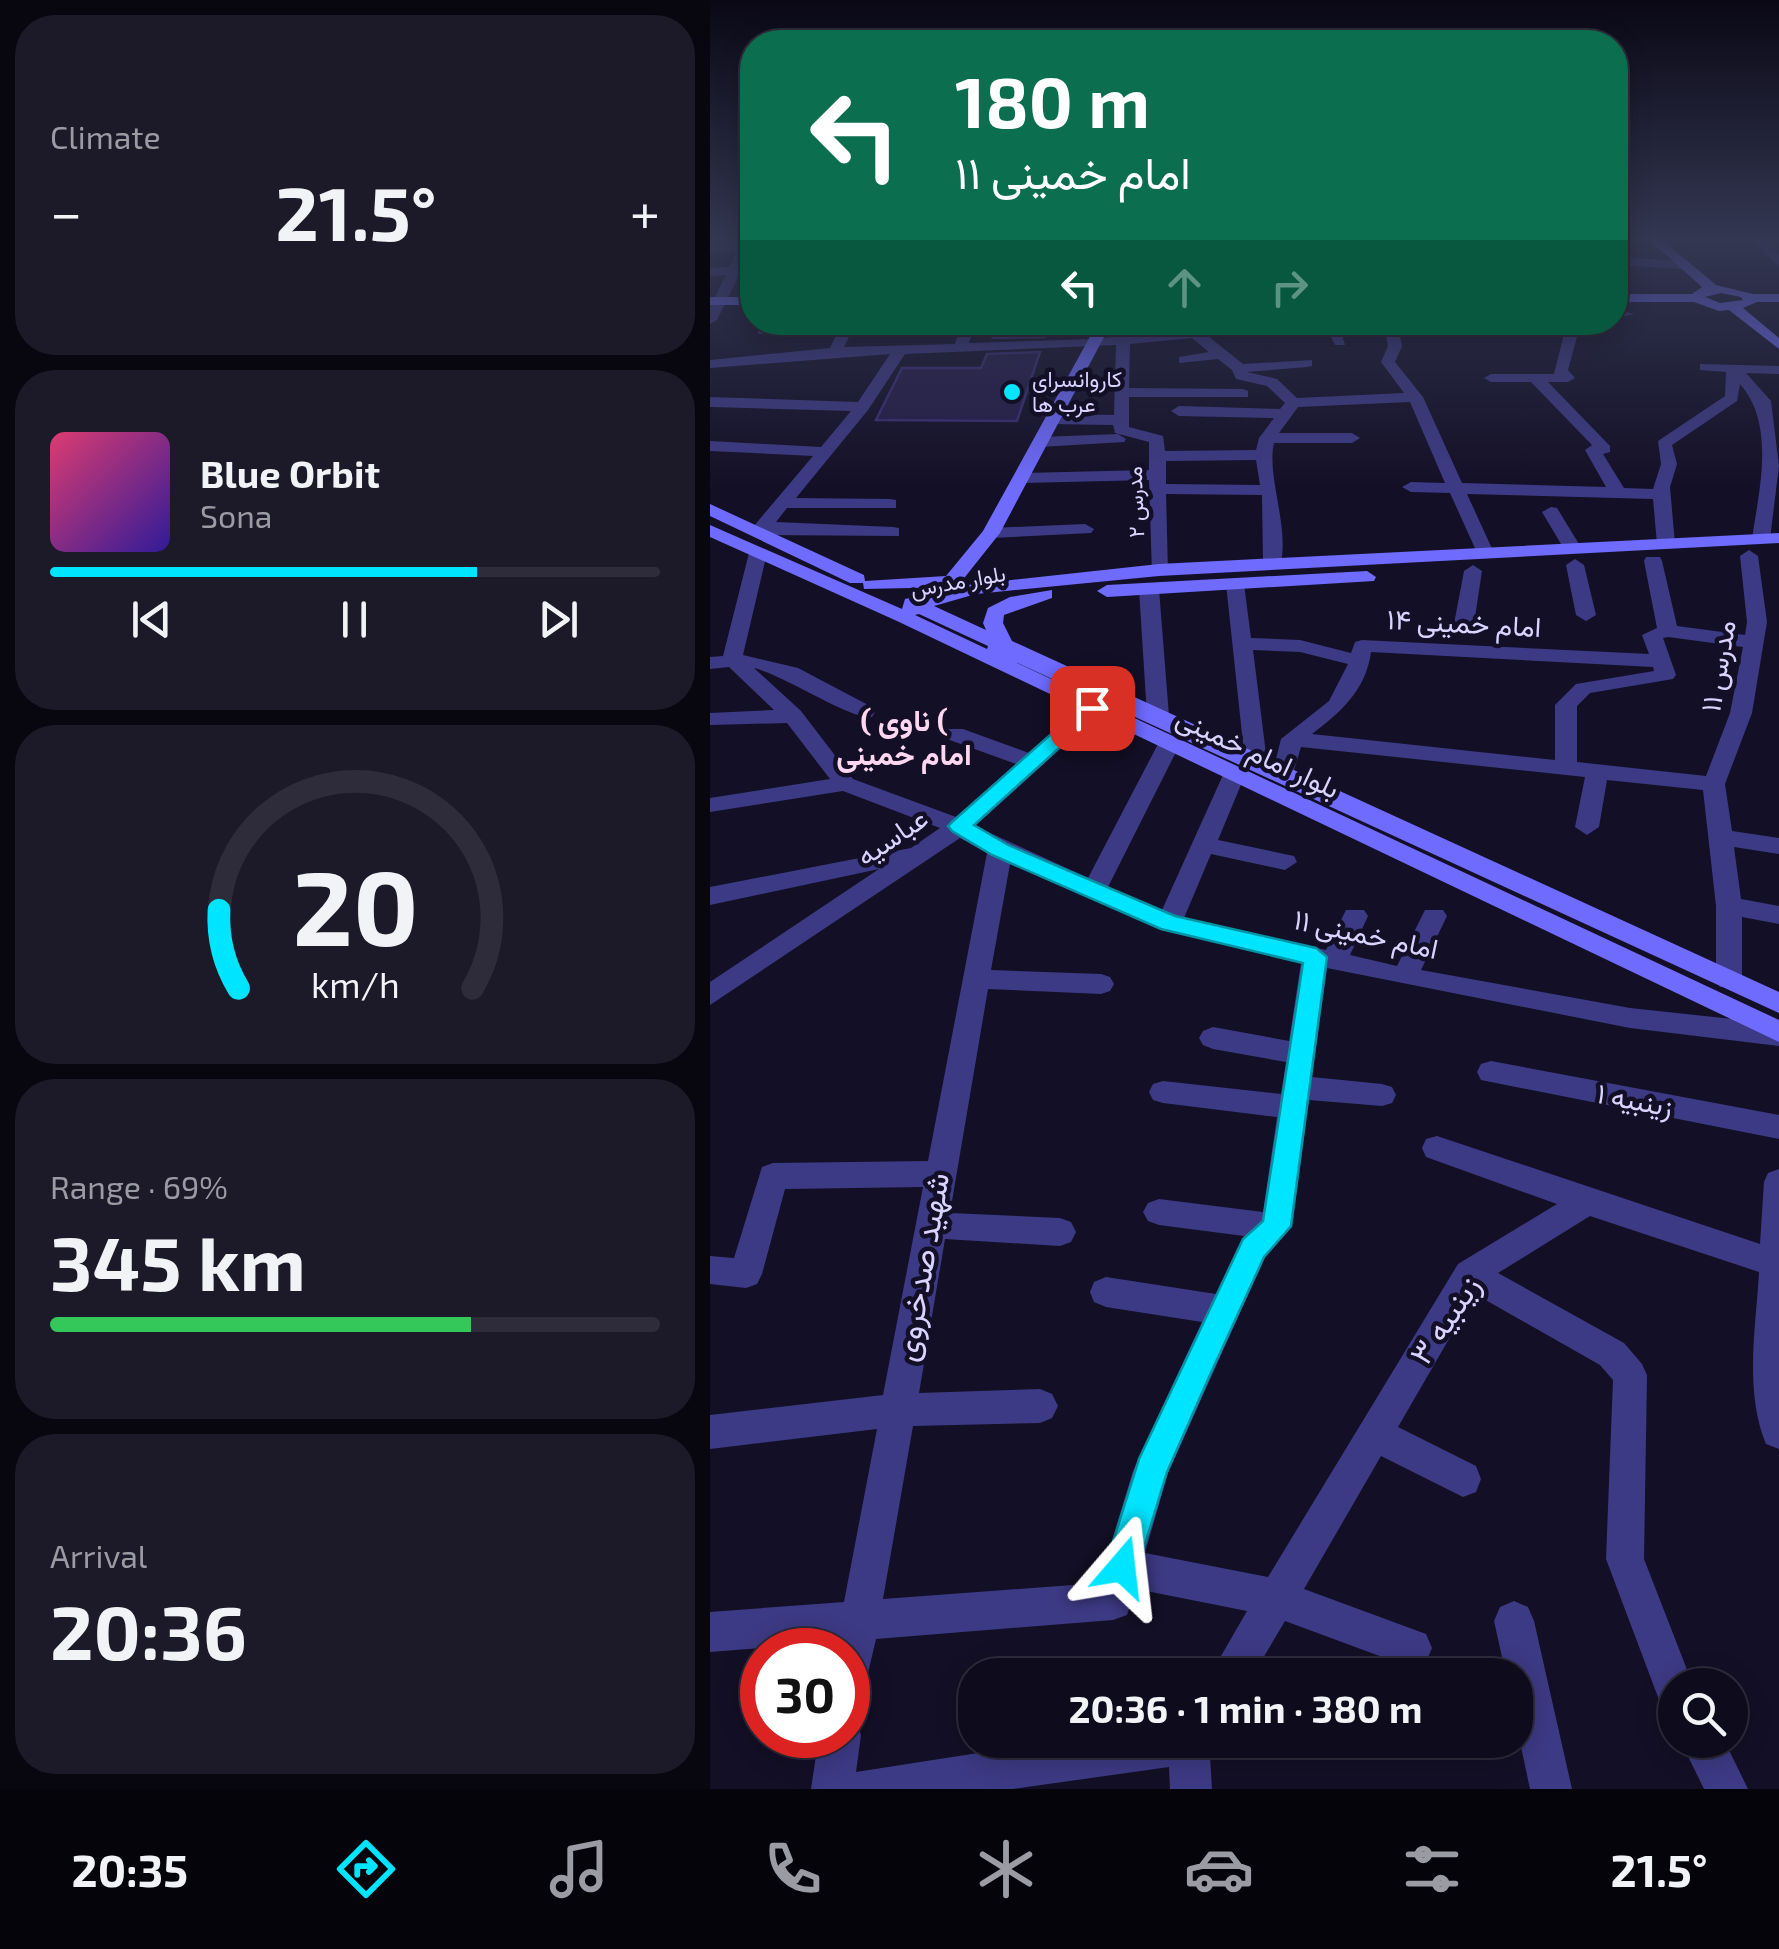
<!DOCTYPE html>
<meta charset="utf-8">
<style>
:root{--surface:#0e0b1c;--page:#1c1929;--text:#f1f3f6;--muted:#9b9ba3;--line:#2e2b3b;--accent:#00e5ff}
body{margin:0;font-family:"Exo 2",Vazirmatn,sans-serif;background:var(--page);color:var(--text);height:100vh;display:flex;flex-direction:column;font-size:38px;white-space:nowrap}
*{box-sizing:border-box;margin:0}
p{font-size:32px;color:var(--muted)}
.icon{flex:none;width:55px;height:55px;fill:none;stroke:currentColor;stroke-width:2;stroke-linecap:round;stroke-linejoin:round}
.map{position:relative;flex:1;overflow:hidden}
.side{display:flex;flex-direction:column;gap:15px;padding:15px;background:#08060f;width:710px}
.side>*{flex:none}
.top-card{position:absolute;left:30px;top:30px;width:888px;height:305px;border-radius:40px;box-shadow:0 5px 25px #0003,0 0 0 2px var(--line);background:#0b6e4f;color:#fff;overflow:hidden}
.tools{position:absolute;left:948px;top:1668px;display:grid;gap:20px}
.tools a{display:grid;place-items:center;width:90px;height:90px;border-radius:50%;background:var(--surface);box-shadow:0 5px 25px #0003,0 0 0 2px var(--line);font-size:50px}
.speed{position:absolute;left:30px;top:1628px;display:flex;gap:20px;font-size:50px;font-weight:700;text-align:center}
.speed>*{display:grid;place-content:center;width:130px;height:130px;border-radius:50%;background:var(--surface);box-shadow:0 5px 25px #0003,0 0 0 2px var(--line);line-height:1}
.speed .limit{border:15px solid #d22;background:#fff;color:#111}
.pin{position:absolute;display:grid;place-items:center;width:85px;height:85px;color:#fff;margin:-42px;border-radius:20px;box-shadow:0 5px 15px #0006}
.me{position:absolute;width:110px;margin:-55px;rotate:17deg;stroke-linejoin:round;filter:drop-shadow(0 0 8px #0008)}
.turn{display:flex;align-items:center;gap:35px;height:210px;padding:0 50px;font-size:45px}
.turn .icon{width:130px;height:130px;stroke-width:2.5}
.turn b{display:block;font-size:70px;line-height:85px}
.lanes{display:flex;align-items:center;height:95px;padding:0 50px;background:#0003;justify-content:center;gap:50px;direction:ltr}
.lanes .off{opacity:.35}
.big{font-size:75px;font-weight:700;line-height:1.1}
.side .widget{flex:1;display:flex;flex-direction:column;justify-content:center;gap:15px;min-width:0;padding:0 35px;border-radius:40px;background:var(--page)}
.side .dial{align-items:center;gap:0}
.dial svg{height:260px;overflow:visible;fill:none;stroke:var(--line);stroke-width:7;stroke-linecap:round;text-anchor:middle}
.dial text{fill:var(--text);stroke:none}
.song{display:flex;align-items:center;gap:30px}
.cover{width:120px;height:120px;border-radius:15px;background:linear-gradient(135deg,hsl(340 70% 55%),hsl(250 70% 35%))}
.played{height:10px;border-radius:5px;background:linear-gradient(90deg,var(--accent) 70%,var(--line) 70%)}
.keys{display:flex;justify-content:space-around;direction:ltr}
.heat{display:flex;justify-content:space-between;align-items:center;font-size:55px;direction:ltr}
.charge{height:15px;border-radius:8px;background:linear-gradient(90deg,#34c759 69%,var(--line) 0)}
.trip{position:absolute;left:248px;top:1658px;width:575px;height:100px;border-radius:40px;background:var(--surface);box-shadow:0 5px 25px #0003,0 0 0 2px var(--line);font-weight:700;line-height:100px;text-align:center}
.tab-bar{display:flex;height:160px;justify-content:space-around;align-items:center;background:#06040b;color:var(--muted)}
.tab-bar .icon{width:70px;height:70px}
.tab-bar .current{color:var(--accent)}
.tab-bar b{font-size:45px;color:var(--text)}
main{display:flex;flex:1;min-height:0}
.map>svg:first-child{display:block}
</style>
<main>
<section class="side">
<div class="widget"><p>Climate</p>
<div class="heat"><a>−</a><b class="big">21.5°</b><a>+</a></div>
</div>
<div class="widget">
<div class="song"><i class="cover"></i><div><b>Blue Orbit</b><p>Sona</p></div></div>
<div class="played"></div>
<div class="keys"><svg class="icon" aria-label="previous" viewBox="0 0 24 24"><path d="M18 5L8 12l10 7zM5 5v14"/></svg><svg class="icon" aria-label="pause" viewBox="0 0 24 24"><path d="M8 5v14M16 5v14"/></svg><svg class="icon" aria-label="next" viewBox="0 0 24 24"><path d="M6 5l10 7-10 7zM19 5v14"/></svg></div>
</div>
<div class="widget dial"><svg viewBox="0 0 100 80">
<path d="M14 69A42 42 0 1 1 86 69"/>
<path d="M14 69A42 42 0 0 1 8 45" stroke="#00e5ff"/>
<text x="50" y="56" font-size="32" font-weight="700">20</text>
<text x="50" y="72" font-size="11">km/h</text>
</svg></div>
<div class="widget"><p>Range · 69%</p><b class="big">345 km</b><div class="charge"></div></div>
<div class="widget"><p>Arrival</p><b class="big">20:36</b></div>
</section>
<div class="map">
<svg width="1069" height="1789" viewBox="0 0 1069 1789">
<rect width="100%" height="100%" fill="#130f26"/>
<g fill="#241b47" stroke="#3b2d73" stroke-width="2.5">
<polygon points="323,325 336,332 335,337 283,338 288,327"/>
<polygon points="330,352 307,421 166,420 192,368 271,368 277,354"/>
</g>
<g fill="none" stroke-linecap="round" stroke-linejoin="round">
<g fill="#3d3a85" fill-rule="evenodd">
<polygon points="30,238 42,238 31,271 7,320 0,324 0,307 16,275 0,276 0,268 20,267 26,251 0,252 0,244 28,243"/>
<polygon points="1041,238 1054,238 1069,255 1069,267"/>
<polygon points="905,257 974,261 980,265 974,269 905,265"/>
<polygon points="905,310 925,314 905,318"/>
<polygon points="50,322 64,322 58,334 48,334"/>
<path d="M132 322H146L134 347 245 344 252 322H266L259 343 383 339 552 322H607L498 336 533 364 602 360V366L597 367 537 372 567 379 587 398 694 393 671 362 678 346 673 322H687L692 346 685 362 713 397 752 483 896 487 875 450 882 445 821 382H781L774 378 781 374H844L857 322H871L858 370 865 378 858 382H838L900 446V452L893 454 914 488 943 489 951 464 948 441 1015 396 1016 372 990 370V364L1069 366V374L1036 373 1061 401 1069 466 1060 539 1051 544 1042 539C1049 490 1066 425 1030 384L1027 401 962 445 967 464 960 487 965 544 956 549 947 544 943 499 757 494 784 553 781 557H769L740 493 701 492 692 487 701 482 735 483 700 402 588 407 569 433H642L650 438 642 443H564C556 477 582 533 569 569H555L553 565 552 495 456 494 458 570 449 576 442 574 439 480 313 483 305 478 313 473 439 470V442L405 433 403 425 343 424 335 419 343 414 404 415 406 345 195 354 158 410 86 498 180 499 186 500V508H77L66 522 183 527 189 528V536L43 535V527L103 456 0 451V441L111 447 141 411 0 407V397L148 402 180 354 0 368V360L120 348ZM482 338 499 352 469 357V363L508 359 522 370 526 379 557 386 575 403 570 409 469 406 461 411 469 416 564 418 549 438 546 450 455 451 453 436 419 427V397H538V391L533 389 419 388 420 344ZM546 460 550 485 456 484V461Z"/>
<polygon points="614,322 628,322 635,345 625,345"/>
<polygon points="408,434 416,439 414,442 330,447 322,442 330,437"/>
<polygon points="841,507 847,508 872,549 869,553 857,553 854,549 832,512"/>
<polygon points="375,524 384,529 381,533 281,538 272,533 281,528"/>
<path d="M48 548 57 553 33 655 88 668 162 707 165 712 162 717C143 721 74 675 44 668L91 711 143 779 246 817 306 764 237 739 234 734 237 729H253L319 753 374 703H390L393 708 390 713 265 826 378 878 448 744 459 737 470 744 398 887 452 910 513 775 524 768 535 775 508 840 584 856 587 862 575 870 501 854 474 918 616 950 636 910H654L658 916 640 955 687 966 715 910H733L737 916 711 970 920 1008 1069 1024V1046L920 1028 617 968 602 1077 672 1084 682 1087 686 1095 682 1103 672 1106 599 1100 582 1227 555 1257 458 1473 435 1553 558 1577 748 1264 847 1204 716 1157 712 1148 716 1139 727 1136 1050 1244 1054 1182 1058 1173 1069 1169V1449L1056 1444C1034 1391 1046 1327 1049 1272L880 1216 788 1273 914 1343 932 1364 937 1375 934 1559 983 1685H965V1711L951 1705 896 1559 903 1380 890 1365 765 1294 688 1427 766 1466 771 1479 766 1492 753 1497 671 1456 594 1589 716 1634 722 1648 716 1662 702 1668 575 1621 543 1675H500L537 1611 426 1589 417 1615 403 1620 166 1639 152 1699 138 1705V1650H124L126 1642 0 1652V1612L134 1602 167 1429 0 1449V1415L173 1395 213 1187 75 1189 52 1274 47 1284 36 1288 0 1284V1256L24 1258 52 1167 63 1163 218 1161 277 853 250 838 0 1005V982L169 869 0 905V887L201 848 230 828 133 791 0 812V798L120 779 77 723 0 725V713L64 710 19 667 0 669V657L13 656 39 553ZM300 864 450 929 591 963 579 1041 503 1027 493 1031 489 1038 493 1045 503 1049 576 1062 571 1094 453 1081 443 1084 439 1092 443 1100 453 1103 567 1117 553 1212 449 1199 438 1203 433 1212 438 1221 449 1225 534 1236 506 1294 396 1277 384 1282 380 1292 384 1302 396 1307 492 1322 423 1471 389 1583 173 1599 203 1426 330 1423 342 1418 348 1406 342 1394 330 1389 209 1393 235 1239 350 1246 361 1242 366 1232 361 1222 350 1218 240 1213 278 989 391 994 400 991 404 984 400 977 391 974 281 970Z"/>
<path d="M1039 550 1048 556 1057 622 1042 713 1015 784 1022 831 1069 838V854L1024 847 1031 899 1069 906V924L1032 917V980L1028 987H1010L1006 980V906L993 790 897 780 889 827 877 835 865 827 875 777 591 747 581 780H565L562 775 571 739 619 701 638 664 590 652 543 650 557 762 546 769 535 762 516 584 518 580H532L534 584 541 638 590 640 641 653 645 642 652 640 939 654 932 635 947 628 934 561 936 557H950L952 561 967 626 1035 635 1037 622 1030 556ZM958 637 1033 647 1020 713 996 776 867 762V706L880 693 963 679 966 675 953 638ZM661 652 943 667 944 671 866 684 845 705V760L602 734C631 712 656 690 661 652Z"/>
<polygon points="865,559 874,565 886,615 876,621 866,615 856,565"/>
<polygon points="763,565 772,571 764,624 754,630 744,624 754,571"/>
<polygon points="439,583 449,589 459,716 448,722 437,716 429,589"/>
<polygon points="781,1061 1069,1115 1069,1139 771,1080 767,1072 771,1064"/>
<polygon points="804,1601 818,1607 824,1621 862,1789 820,1789 805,1719 805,1675 796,1675 784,1621 790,1607"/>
<polygon points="138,1717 145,1720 151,1735 146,1772 352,1740 499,1740 502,1789 460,1789 459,1767 303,1789 101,1789 109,1735 138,1735"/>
<polygon points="970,1740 1014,1740 1038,1789 994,1789"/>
</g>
<g fill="#6f6bff" fill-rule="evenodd">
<path d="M937 238H950L1006 285 1043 294H1069V302H1047L1033 308 1069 338V349L1019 310 1009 311 984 302H905V294H982L992 287ZM1011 293 1031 297 1033 300 1010 303 995 297Z"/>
<rect x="0" y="297" width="42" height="8"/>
<path d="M388 322H402L290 533 255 577 256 585 449 564 1069 533V543L449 576 266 594 224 606 276 630 273 623 278 608 300 597 342 590V598L294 615 293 623 302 641 1069 992V1013L288 654 1069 1020V1042L187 621 0 537V525L192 609 195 599 247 587 154 589 153 583H140L0 516V504L154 575 155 581 236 576 273 531ZM209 614 278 646 277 649 205 615Z"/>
<polygon points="657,571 666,577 664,581 397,597 387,591 397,585"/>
</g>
</g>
<linearGradient id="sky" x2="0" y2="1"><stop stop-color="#0a0815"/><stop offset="0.49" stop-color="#333752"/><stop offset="1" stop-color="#333752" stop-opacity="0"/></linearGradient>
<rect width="1069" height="488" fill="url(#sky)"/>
<polygon fill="#00e5ff" stroke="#0095a6" stroke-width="2.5" points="382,702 389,704 389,712 264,825 298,845 465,916 606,948 617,957 581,1226 554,1257 499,1377 457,1472 424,1580 412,1585 400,1580 395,1567 429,1459 533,1239 553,1221 593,963 451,929 282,855 242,831 238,826 242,822 375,704"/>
<circle fill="#00e5ff" stroke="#130f26" stroke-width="4" cx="302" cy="392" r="10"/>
<g text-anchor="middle" stroke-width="9" stroke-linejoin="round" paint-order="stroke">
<g font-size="22" fill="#d9d4ff" stroke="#130f26" text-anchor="start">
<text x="322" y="387">کاروانسرای<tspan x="322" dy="25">عرب ها</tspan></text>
</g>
<g font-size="22" fill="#d9d4ff" stroke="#130f26">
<text transform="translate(425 502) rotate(-92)" y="8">مدرس ۲</text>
<text transform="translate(248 581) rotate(-10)" y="8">بلوار مدرس</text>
</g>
<g font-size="28" fill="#d9d4ff" stroke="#130f26">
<text transform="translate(754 623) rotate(3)" y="10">امام خمینی ۱۴</text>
<text transform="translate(1008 666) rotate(-80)" y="10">مدرس ۱۱</text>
<text transform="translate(548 753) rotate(25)" y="10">بلوار امام خمینی</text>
<text transform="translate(182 837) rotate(-34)" y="10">عباسیه</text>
<text transform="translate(656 934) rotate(12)" y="10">امام خمینی ۱۱</text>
<text transform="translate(925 1100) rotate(11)" y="10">زینبیه ۱</text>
</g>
<g font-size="30" font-weight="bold" fill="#ffd6f0" stroke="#130f26">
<text x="194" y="731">( ناوی (<tspan x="194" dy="34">امام خمینی</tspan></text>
</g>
<g font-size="32" fill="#d9d4ff" stroke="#130f26">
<text transform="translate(212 1267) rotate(-80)" y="11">شهید صدخروی</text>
<text transform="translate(735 1320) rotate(-56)" y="11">زینبیه ۳</text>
</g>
</g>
</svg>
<div class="tools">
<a><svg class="icon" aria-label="search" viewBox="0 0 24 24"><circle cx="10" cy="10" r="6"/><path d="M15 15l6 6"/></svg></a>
</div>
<div class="speed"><div class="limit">30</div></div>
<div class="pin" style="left:382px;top:708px;background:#d93025"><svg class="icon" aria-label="arrive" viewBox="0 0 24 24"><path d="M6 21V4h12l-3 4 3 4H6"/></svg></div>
<svg class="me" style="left:412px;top:1567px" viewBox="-20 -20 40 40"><path d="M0-17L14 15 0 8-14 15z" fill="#00e5ff" stroke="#fff" stroke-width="4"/></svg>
<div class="trip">20:36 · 1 min · 380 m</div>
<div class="top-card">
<div class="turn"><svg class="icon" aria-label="left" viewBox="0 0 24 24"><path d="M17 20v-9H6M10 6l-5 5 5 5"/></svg><div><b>180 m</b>امام خمینی ۱۱</div></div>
<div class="lanes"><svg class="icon" aria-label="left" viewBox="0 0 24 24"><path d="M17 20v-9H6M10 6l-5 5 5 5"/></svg><svg class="icon off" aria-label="ahead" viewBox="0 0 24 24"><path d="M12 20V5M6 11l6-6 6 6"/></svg><svg class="icon off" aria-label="right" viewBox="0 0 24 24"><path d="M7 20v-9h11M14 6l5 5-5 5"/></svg></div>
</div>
</div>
</main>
<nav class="tab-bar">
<b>20:35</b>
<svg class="icon current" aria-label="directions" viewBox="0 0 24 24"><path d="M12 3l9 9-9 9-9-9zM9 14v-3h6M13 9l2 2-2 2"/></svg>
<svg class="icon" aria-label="music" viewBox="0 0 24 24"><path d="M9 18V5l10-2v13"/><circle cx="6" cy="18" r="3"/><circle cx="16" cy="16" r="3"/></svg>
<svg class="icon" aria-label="phone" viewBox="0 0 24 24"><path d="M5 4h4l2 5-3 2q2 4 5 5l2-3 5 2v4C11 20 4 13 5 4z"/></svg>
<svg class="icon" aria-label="climate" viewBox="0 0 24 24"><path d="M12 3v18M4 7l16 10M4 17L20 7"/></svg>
<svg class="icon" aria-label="car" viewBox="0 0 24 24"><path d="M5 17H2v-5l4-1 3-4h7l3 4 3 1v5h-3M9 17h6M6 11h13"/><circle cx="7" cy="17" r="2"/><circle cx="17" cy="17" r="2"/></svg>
<svg class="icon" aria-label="filters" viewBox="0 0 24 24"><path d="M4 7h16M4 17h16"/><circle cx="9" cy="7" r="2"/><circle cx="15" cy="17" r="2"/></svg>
<b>21.5°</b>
</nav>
